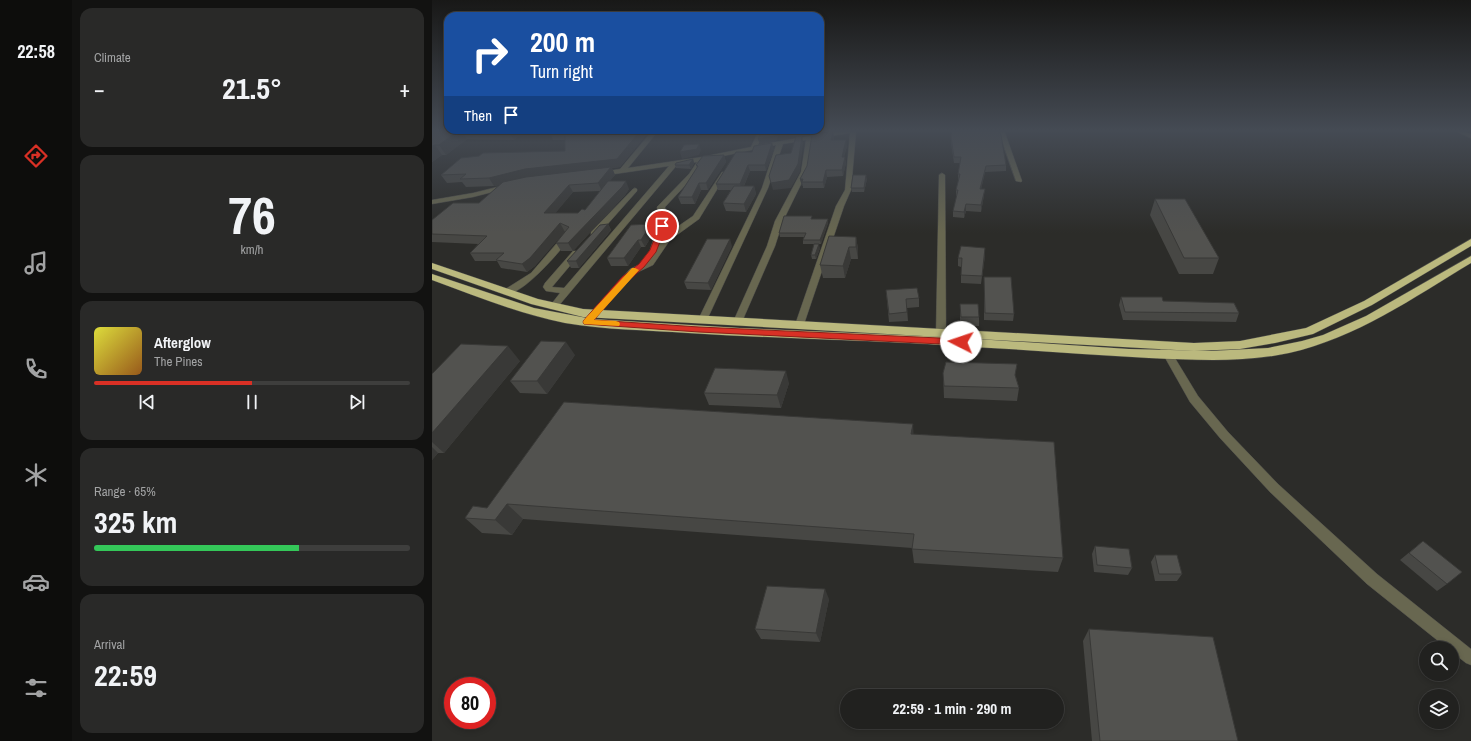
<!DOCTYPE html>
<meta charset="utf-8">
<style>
:root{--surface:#21211f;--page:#292928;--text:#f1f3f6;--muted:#a2a3a4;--line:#3e3e3d;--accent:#d93025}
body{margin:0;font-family:"Archivo Narrow",sans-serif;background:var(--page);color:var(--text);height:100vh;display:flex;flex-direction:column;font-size:15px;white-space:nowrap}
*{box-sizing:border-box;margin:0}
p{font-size:13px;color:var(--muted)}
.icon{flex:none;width:22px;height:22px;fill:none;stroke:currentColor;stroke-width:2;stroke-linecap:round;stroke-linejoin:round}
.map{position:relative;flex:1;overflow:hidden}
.panel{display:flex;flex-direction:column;gap:8px;padding:8px;background:#121211;width:360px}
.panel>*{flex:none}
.top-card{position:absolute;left:12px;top:12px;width:380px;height:122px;border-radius:12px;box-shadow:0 2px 6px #0003,0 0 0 1px var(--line);background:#1a4fa0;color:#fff;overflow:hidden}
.controls{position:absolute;left:987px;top:641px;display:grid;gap:8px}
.controls a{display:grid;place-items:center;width:40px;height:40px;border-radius:50%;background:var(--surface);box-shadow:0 2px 6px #0003,0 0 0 1px var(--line);font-size:20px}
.speed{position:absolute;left:12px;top:677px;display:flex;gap:8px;font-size:20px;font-weight:700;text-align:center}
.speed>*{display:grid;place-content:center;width:52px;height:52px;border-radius:50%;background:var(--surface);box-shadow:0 2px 6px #0003,0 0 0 1px var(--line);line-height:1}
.speed .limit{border:6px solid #d22;background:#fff;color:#111}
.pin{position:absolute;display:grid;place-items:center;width:34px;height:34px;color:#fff;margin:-17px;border:2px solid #fff;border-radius:50%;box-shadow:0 1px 4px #0007}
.me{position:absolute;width:44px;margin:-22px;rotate:274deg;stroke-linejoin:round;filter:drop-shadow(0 0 3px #0008)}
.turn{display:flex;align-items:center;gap:14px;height:84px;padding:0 20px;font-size:18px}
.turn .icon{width:52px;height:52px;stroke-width:2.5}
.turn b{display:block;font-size:28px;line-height:34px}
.then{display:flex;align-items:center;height:38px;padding:0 20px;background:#0003;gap:8px;font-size:15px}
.big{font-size:30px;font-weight:800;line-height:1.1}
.panel .widget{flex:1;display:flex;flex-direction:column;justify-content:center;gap:6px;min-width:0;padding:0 14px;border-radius:12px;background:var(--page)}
.panel .dial{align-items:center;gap:0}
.dial b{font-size:52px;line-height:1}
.song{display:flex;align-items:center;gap:12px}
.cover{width:48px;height:48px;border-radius:6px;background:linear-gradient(135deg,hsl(60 70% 55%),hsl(30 70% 35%))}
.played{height:4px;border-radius:2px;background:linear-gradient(90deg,var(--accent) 50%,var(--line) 50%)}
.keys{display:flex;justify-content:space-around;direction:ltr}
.heat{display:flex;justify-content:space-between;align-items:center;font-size:22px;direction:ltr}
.charge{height:6px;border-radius:3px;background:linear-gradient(90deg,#34c759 65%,var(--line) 0)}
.trip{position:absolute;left:408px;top:689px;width:224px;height:40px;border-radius:20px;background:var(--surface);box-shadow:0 2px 6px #0003,0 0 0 1px var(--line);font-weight:800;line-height:40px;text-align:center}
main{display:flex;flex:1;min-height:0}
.dock{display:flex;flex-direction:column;width:72px;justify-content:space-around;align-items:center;background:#0d0d0c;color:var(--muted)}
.dock .icon{width:28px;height:28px}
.dock .current{color:var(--accent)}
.dock b{font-size:18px;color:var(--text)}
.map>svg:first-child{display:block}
</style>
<main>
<nav class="dock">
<b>22:58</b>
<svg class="icon current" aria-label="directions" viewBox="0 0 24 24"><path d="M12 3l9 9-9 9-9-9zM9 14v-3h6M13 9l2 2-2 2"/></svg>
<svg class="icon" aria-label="music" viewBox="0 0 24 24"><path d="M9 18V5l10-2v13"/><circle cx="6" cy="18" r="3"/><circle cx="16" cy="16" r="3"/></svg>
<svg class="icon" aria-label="phone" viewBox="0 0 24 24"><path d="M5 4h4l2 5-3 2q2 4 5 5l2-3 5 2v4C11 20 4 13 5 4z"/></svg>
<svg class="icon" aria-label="climate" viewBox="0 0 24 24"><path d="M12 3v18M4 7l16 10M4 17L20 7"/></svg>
<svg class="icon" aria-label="car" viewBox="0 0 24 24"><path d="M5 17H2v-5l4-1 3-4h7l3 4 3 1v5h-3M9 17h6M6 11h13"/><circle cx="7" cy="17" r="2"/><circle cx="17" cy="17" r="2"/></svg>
<svg class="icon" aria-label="filters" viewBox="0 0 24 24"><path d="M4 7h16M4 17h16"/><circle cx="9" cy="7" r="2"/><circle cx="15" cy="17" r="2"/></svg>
</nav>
<section class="panel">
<div class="widget"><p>Climate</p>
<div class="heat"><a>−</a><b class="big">21.5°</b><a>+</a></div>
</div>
<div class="widget dial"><b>76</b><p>km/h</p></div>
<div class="widget">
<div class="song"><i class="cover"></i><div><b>Afterglow</b><p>The Pines</p></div></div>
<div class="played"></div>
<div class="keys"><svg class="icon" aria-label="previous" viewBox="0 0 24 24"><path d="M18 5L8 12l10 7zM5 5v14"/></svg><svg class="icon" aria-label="pause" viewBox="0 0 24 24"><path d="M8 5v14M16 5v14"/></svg><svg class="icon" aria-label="next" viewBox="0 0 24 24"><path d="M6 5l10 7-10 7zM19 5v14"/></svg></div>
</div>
<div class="widget"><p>Range · 65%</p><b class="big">325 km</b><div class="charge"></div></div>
<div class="widget"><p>Arrival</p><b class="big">22:59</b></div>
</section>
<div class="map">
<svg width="1039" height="741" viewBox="0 0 1039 741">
<rect width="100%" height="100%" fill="#2c2c29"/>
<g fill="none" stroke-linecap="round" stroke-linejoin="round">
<g stroke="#4a4a47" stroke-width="1">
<g id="minor">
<polygon points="221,130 227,130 196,168 270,157 319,147 327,130 333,130 326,145 414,130 426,130 424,132 419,190 412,206 371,327 368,328 363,325 404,206 413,190 418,133 380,139 375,172 351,221 343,246 309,324 303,324 301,322 335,246 343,221 369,172 374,140 351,144 336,188 274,322 271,323 266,320 330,188 344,145 272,160 262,176 233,207 235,222 230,240 232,236 261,216 290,172 294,172 295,173 267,219 238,240 221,265 204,273 158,324 152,324 150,322 152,320 198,269 215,261 221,252 218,250 227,222 225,207 257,174 265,162 245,165 124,309 118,309 117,307 128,293 114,291 111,287 113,283 141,251 147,251 147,255 120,287 132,288 237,166 169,176 166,174 169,172 188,169"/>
<polygon points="566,130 572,130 590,181 589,182 584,181"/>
<polygon points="1021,130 1028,130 1039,134 1039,138"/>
<polygon points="510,173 513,175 514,333 509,336 504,333 507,175"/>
<polygon points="74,185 76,186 76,188 41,197 0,204 0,200 41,193"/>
<polygon points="203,188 205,189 205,191 165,236 159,236 159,232 201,189"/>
<path d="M132 235H135L139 237C129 250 89 298 72 294L71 292 72 290 99 273Z"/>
<polygon points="732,344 735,345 766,396 796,432 846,484 945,574 1039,649 1039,665 1034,663 1020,652 1020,648 1015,648 935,584 838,492 788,438 758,402 727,347"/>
</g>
</g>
<g stroke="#4a4a47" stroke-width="1">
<g id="highway">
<polygon points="1039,239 1039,246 940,305 881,334 843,343 808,349 762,351 151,317 99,304 0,269 0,263 106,299 151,309 762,343 808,341 874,328 932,301"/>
<path d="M1039 256V263C981 298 924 338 857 353 811 363 763 360 717 358 658 355 600 350 541 347 446 340 351 339 256 333 215 330 173 330 133 323 87 314 44 296 0 280V274L102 308 160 319 308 328 514 337 697 349 779 351 836 348 870 341 891 335 934 316Z"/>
</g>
</g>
<use href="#minor" fill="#686750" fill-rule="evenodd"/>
<use href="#highway" fill="#bbb97e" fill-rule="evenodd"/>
</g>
<g fill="#474744" fill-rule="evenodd">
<polygon points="0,130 94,130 82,140 35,139 14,155 10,155 0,162"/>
<path d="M218 130 188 167 180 168 183 175 177 181 197 189 193 195 141 251H129L124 243 132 232 103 266 95 272 69 268 65 261H43L38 253 46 244 0 242V220L47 203 68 185 62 186 34 187 30 182 15 183 9 175 133 151V140H121L118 132ZM169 191 153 210 146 213H123L141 192Z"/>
<polygon points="331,130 351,130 351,132 347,132 344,141 328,144 326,139"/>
<polygon points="402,137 402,140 415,146 412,157 414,163 411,176 395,177 392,188 371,188 371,186 370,186 368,179"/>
<polygon points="519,137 574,165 574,171 553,172 549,189 552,195 549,212 534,211 532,218 521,217 521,211 525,196 524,196 524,190 527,180 526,180 526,174 528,163 522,163 519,143"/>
<polygon points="342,149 334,171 318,171 312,186 322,186 324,194 314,212 294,211 291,203 299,190 286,190 284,184 320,152"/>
<polygon points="292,155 294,162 276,190 269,190 263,204 249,204 246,197 265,168 264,165"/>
<polygon points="261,159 262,163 259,169 244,168 243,165"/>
<polygon points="435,179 432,192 420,192 419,188"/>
<polygon points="723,199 787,258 781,274 747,274 718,215"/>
<polygon points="381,219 396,219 396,223 389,244 371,244 371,240 372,237 348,237 347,233"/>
<polygon points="176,224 179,230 176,234 147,268 139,268 135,261"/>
<polygon points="199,225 222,232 213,247 209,247 196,266 179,266 175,258"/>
<polygon points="424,237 426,249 426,259 419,259 413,278 391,278 388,265"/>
<polygon points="300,246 279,290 255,289 252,282"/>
<polygon points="388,248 384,259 380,259 379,255"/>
<polygon points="553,256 549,284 529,283 529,267 526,266 526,258"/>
<polygon points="552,277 582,314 581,321 552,320"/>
<polygon points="454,290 487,298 487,307 475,308 476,321 457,322"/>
<polygon points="689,297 807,313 804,322 691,320 687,305"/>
<polygon points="528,304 547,317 547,326 528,326"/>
<polygon points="143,355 115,394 88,393 78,381"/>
<polygon points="88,361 12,453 6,453 0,460 0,374"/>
<polygon points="511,373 584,377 587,388 585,401 512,398"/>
<polygon points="357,383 349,408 277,405 272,393"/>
<polygon points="482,434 631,558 626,572 482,563 480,548 91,519 80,535 50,533 33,518 55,508"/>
<polygon points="991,541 1015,584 1005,591 968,560"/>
<polygon points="663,546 700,568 696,575 662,572 660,554"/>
<polygon points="723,555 750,574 745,581 723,581 719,562"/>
<polygon points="397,599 388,642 329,639 323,629"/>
<polygon points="657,629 806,741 660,741 651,641"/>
</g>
<g fill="#393937">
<polygon points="27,130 29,130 35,139 14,155 7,145"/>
<polygon points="76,130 94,130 82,140"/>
<polygon points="209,130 218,130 188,167 180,168 183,175 170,191 166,183 98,178 62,186 57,178"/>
<polygon points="345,130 346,130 347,132 344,141 328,144 326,139"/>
<polygon points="366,130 404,130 370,136 371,143 368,172 359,188 341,190 339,183 357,180 367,137"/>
<polygon points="401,131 402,137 400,146 399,140"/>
<polygon points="414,140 415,146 410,163 410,157"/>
<polygon points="340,143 342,149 334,171 333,165"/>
<polygon points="267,144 269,150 267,155 250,159 248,152"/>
<polygon points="3,145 10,155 0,162 0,146"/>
<polygon points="292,155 294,162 276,190 274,183"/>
<polygon points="413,157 414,163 411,176 410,170"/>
<polygon points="261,159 262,163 259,169 257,165"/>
<polygon points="316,165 318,171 310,190 308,184"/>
<polygon points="554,166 553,172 548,195 548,189"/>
<polygon points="394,170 395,177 392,188 391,182"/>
<polygon points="434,175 435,179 432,192 432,188"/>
<polygon points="368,179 371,179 370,182 371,186 370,186"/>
<polygon points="194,181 197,189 193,195 141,251 136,243"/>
<polygon points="267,183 269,190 263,204 260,197"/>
<polygon points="137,185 141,192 117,221 112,213"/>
<polygon points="322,186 324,194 314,212 312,204"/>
<polygon points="553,189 552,195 549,212 549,205"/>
<polygon points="534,204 534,211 532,218 532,212"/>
<polygon points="396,219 396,223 389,244 388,240"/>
<polygon points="128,223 133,232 103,266 95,272 90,264"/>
<polygon points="176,224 179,230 147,268 144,261"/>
<polygon points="219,224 222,232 213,247 209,240"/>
<polygon points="424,237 426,249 426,259 424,247"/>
<polygon points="298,239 300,246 279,290 276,283"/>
<polygon points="206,240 209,247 196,266 192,258"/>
<polygon points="387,244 388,248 384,259 383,255"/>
<polygon points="417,247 419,259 413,278 411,266"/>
<polygon points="553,248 553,256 549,284 550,276"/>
<polygon points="134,342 143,355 115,394 105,381"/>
<polygon points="76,346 88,361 12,453 0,442 0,433"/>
<polygon points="354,371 357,383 349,408 345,395"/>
<polygon points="481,424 482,440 479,434"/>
<polygon points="0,447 6,453 0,460"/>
<polygon points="75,504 91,519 80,535 63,520"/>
<polygon points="393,589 397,599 388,642 384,633"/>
</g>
<g fill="#52524f" stroke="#393937">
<polygon points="0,130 27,130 7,145 3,145 0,146"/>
<polygon points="120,130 209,130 185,159 93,169 57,178 28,179 34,174 9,175 29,158 47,156 51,153 133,151 133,133 118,132"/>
<polygon points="331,130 345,130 343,136 326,139"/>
<polygon points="520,130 567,130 569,135 574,165 554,166 548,189 553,189 549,205 534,204 532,212 521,211 526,190 524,190 528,174 526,174 529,157 522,157 519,137"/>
<polygon points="401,131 399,140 414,140 410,157 413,157 410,170 394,170 391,182 370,182 371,179 368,179 375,166 380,135"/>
<polygon points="370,136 366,164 357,180 339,183 337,176 344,155 359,153 364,137"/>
<polygon points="340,143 333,165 316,165 308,184 284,184 304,152 320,152 322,146"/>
<polygon points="267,144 265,149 248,152 252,145"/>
<polygon points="292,155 274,183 267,183 260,197 246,197 266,166 264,165 271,156"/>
<polygon points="261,159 257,165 243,165 244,163"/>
<polygon points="179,167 166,183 137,185 112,213 146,213 150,209 153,210 176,181 194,181 190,187 136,243 124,243 137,227 128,223 98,258 90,264 64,260 72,253 38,253 55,236 0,234 0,220 21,203 47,203 71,182 94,177"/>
<polygon points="421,175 434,175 432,188 419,188"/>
<polygon points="302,186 322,186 312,204 291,203"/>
<polygon points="723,199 753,199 787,258 752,258"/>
<polygon points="352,216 380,216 379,219 396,219 388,240 371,240 374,233 347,233"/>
<polygon points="176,224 144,261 135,261 168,225"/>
<polygon points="219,224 209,240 206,240 192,258 175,258 199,225"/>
<polygon points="397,236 424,237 424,247 417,247 411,266 388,265"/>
<polygon points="275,239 298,239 276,283 252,282"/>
<polygon points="382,244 387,244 383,255 379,255"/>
<polygon points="529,246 553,248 550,276 529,275 530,258 526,258"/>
<polygon points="552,277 579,277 582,314 553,313"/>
<polygon points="485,288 487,298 474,299 475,312 457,314 454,290"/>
<polygon points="689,297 730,297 731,301 802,303 807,313 693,312"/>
<polygon points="528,304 546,304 547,317 529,317"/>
<polygon points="109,341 134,342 105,381 78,381"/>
<polygon points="29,344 76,346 0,433 0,374"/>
<polygon points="514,362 585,364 583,375 587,388 512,386 511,373"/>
<polygon points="283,368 354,371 345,395 272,393"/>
<polygon points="132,402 481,424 479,434 622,442 631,558 480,549 482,534 75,504 63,520 33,518 41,506 55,508"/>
<polygon points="991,541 1030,572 1015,584 977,553"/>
<polygon points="663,546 697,549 700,568 665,565"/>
<polygon points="723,555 745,555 750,574 727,574"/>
<polygon points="335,586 393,589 384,633 323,629"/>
<polygon points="657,629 781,637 806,741 668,741"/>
</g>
<linearGradient id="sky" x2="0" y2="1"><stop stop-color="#181817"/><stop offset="0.56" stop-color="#454b54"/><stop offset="1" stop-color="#454b54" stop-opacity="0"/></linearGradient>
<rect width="1039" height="233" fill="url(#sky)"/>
<polygon fill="#d93025" stroke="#8d1f18" points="228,224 234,226 224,252 212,267 196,281 162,320 267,327 529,339 533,342 529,345 267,332 152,324 151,322 152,320 190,277 207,264 218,250"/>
<polygon fill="#f59e0b" points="200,268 203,268 207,270 162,320 184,321 187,322 188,324 187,326 152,324 151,322 152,320"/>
</svg>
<div class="controls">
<a><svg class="icon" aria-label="search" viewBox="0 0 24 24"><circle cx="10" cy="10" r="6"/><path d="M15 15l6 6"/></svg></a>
<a><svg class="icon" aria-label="layers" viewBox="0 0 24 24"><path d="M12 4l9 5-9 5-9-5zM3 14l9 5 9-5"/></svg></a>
</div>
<div class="speed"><div class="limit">80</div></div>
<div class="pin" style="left:230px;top:226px;background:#d93025"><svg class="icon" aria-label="arrive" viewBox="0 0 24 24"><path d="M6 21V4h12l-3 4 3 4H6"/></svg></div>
<svg class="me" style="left:529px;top:342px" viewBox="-20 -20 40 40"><circle r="19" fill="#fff"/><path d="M0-13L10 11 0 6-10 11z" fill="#d93025"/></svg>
<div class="trip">22:59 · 1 min · 290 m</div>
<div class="top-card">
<div class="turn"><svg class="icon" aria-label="right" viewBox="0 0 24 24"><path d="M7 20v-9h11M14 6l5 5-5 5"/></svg><div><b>200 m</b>Turn right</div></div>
<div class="then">Then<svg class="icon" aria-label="arrive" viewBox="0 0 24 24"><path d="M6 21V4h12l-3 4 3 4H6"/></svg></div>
</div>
</div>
</main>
